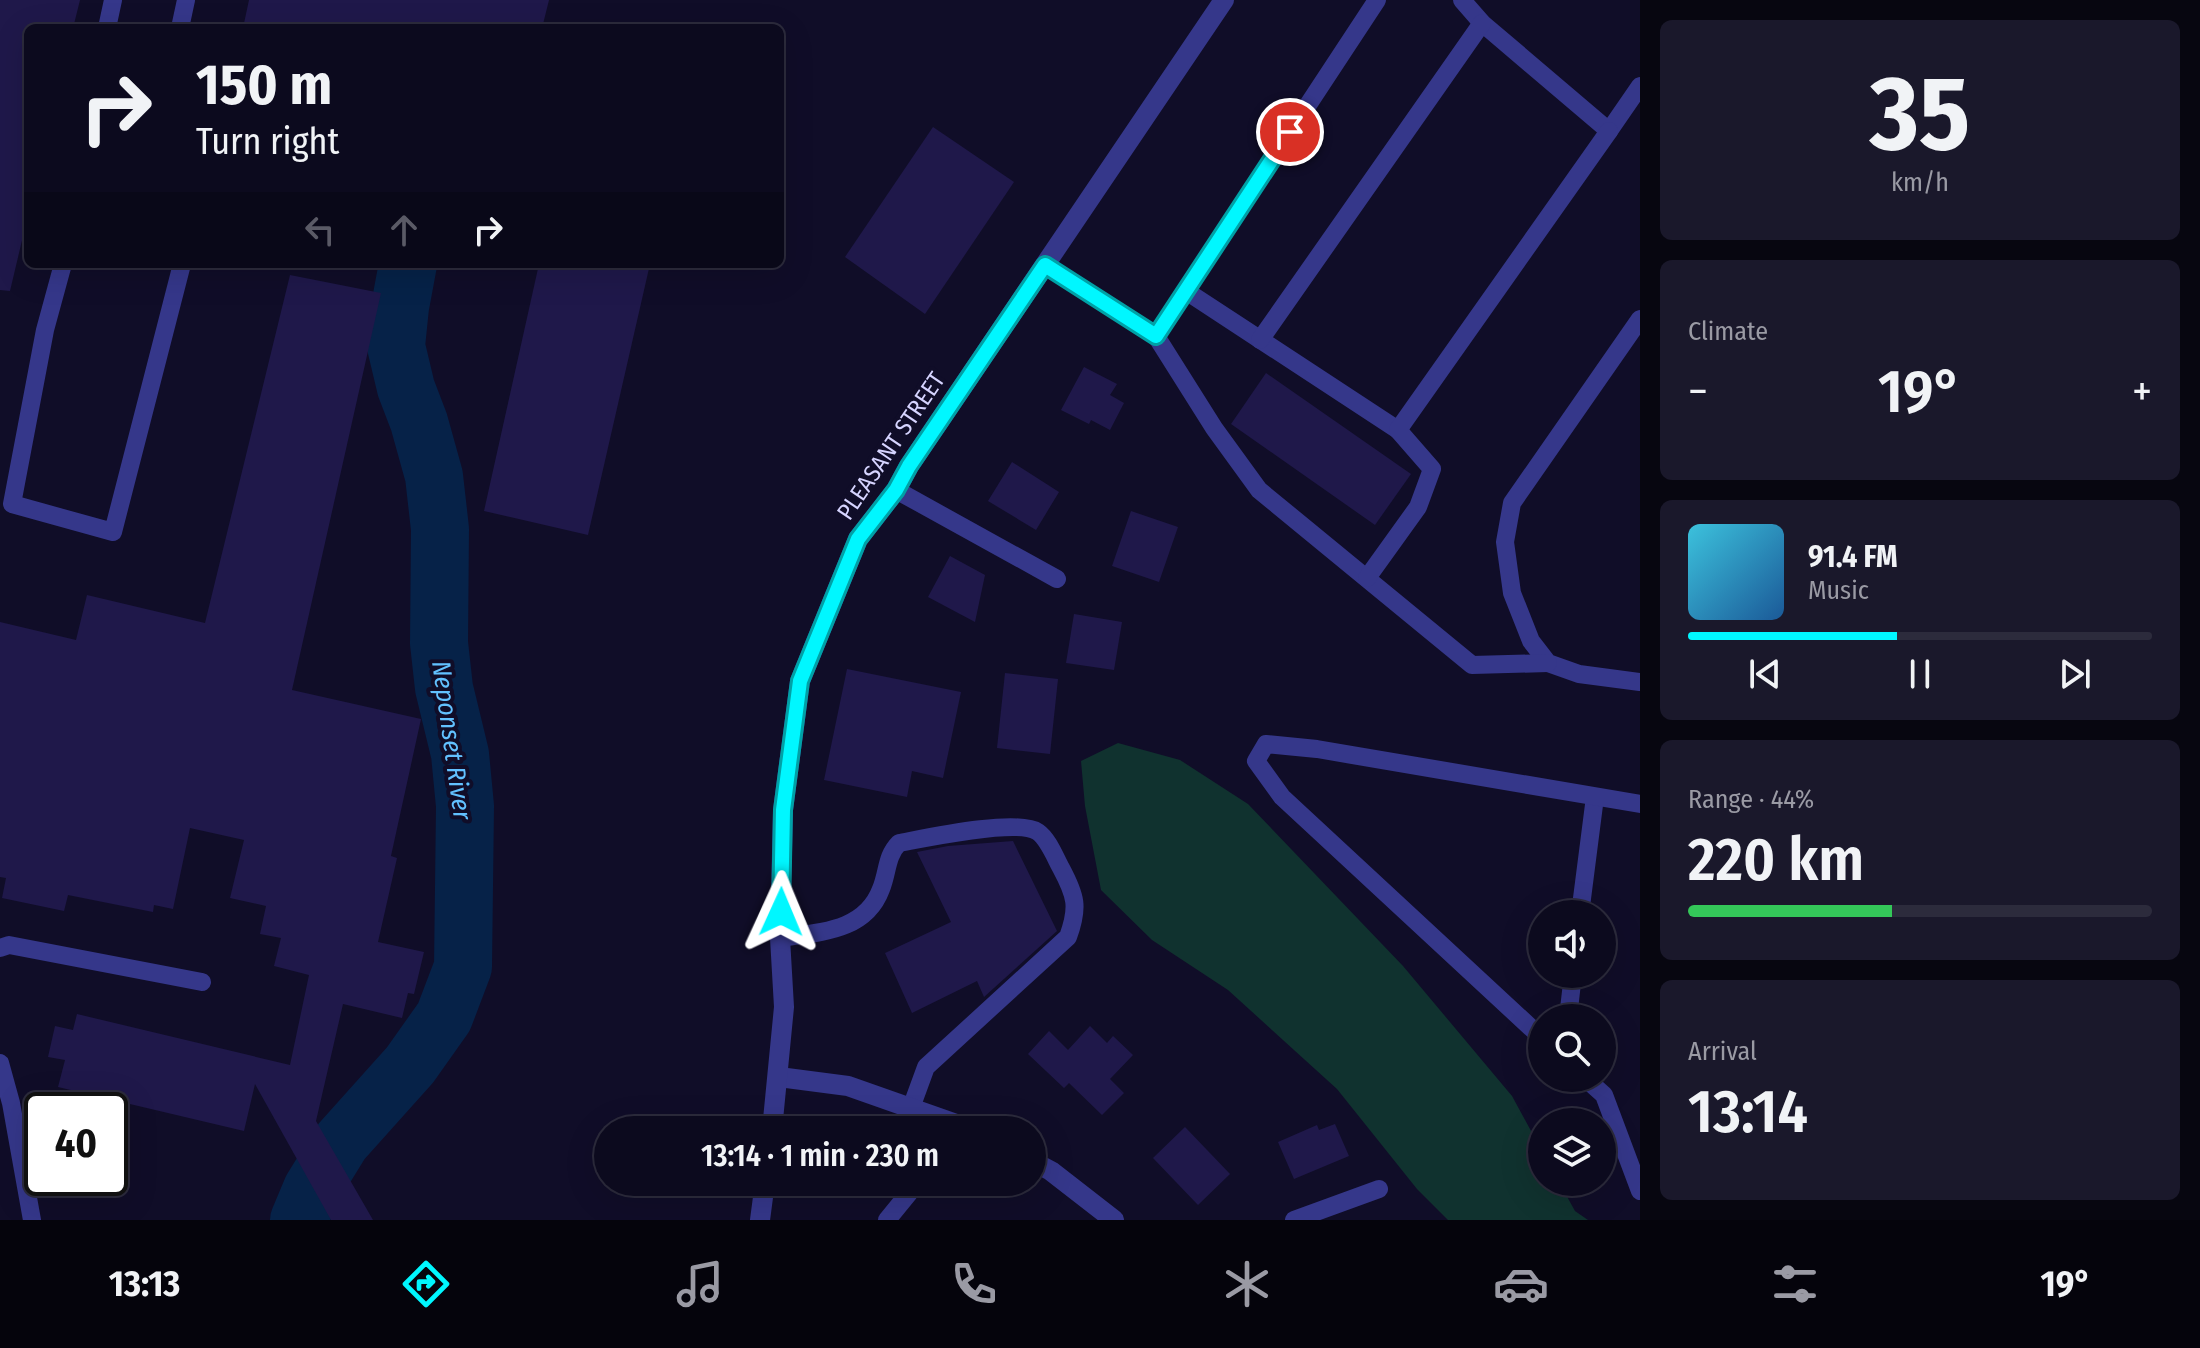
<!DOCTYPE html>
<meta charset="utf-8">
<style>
:root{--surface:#0c0a1e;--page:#1a182b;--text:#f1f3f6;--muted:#9a9aa4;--line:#2c2b3c;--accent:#00f7ff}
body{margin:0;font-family:"Fira Sans Condensed",sans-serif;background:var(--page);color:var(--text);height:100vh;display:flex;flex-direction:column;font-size:30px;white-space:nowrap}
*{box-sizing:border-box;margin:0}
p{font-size:26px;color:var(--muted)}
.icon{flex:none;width:44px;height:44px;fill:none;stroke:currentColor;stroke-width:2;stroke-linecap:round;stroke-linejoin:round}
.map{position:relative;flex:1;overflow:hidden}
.drawer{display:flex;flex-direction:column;gap:20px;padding:20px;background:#070610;width:560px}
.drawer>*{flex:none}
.top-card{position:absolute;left:24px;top:24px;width:760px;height:244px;border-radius:12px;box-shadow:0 8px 32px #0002,0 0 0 2px var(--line);background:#0c0a1e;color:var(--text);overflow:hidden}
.controls{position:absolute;left:1528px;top:900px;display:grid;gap:16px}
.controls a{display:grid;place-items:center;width:88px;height:88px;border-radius:50%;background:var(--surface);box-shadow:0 8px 32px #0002,0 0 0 2px var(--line);font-size:40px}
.speed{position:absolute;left:24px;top:1092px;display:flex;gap:16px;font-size:40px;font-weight:700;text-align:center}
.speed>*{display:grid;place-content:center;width:104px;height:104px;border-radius:50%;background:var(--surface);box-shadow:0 8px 32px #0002,0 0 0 2px var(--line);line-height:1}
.speed .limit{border:4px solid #111;border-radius:12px;background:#fff;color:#111}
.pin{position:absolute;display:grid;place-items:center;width:68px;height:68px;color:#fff;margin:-34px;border:4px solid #fff;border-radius:50%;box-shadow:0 2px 8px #0007}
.me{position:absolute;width:88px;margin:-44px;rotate:1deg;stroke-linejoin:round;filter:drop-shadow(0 0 6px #0008)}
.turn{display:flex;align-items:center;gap:28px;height:168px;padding:0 40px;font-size:36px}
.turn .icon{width:104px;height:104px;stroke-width:2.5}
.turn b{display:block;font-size:56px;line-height:68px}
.lanes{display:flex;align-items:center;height:76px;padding:0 40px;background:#0003;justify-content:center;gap:40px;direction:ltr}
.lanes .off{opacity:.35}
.big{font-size:60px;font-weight:600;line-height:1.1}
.drawer .widget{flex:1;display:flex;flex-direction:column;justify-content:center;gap:12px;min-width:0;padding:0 28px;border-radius:12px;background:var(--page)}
.drawer .dial{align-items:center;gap:0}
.dial b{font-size:104px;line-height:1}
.song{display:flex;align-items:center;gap:24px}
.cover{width:96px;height:96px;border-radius:12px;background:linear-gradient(135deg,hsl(190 70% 55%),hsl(210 70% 35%))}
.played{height:8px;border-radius:4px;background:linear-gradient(90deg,var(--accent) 45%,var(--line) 45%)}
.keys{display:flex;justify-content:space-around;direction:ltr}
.heat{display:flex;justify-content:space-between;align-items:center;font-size:44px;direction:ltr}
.charge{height:12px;border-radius:6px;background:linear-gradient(90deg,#34c759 44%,var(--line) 0)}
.trip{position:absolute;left:594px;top:1116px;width:452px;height:80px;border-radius:40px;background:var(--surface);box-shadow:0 8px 32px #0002,0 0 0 2px var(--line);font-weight:600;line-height:80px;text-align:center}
.dock{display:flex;height:128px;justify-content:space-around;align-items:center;background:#05040c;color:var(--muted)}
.dock .icon{width:56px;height:56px}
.dock .selected{color:var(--accent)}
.dock b{font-size:36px;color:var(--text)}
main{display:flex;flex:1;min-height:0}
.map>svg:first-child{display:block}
</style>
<main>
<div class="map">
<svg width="1640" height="1220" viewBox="0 0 1640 1220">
<rect width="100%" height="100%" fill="#100d28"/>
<polygon fill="#10322f" points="1118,743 1180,760 1248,804 1403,966 1512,1096 1542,1151 1542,1182 1559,1182 1575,1211 1588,1220 1448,1220 1417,1189 1337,1089 1228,990 1152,940 1101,890 1085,806 1081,761"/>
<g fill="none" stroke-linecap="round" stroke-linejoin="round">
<polyline stroke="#062248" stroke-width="58" points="299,1220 312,1189 341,1142 410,1065 444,1017 463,967 465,806 460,754 444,688 439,643 440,529 434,476 419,422 406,388 396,346 400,307 408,264"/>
</g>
<g fill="#1f184a">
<polygon points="0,0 80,0 73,28 28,28 28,215 10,291 0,290"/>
<polygon points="249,0 549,0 542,28 243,28"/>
<polygon points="933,127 1014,182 925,314 845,257"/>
<polygon points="539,264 650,264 588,535 484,511"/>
<polygon points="290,275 381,293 292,690 421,719 391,856 397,858 378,942 424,952 414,994 408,993 402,1018 343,1004 316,1121 373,1220 331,1220 255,1084 244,1131 58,1087 65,1060 48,1057 55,1026 73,1030 77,1014 290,1065 309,975 274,966 281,938 260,934 266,906 230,898 244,840 190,828 173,909 154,905 153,912 68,895 64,911 2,898 6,878 0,877 0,622 76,640 87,595 205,623"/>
<polygon points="1084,367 1117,384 1110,395 1124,403 1110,430 1091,420 1089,424 1061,410"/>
<polygon points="1266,373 1411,474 1375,525 1231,424"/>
<polygon points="1012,462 1059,492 1036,530 988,501"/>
<polygon points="1131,511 1178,527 1159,582 1112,566"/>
<polygon points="950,556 985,575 975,622 928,597"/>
<polygon points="1074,614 1122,622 1114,670 1066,663"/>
<polygon points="847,669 961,692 943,778 912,771 907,797 824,780"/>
<polygon points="1005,673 1058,679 1050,754 997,748"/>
<polygon points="1013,841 1057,931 984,997 977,981 912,1013 885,953 951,922 917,852 948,846"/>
<polygon points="1090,1026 1107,1043 1113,1036 1133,1055 1110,1079 1124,1093 1102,1115 1069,1083 1064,1088 1028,1054 1049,1031 1068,1050"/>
<polygon points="1335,1124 1349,1156 1294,1179 1278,1142 1317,1125 1319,1130"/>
<polygon points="1185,1127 1230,1174 1198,1205 1153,1158"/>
</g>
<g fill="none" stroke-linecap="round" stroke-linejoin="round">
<g stroke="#35378a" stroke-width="18">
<polyline points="1462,0 1482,23 1609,131 1640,86"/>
<polyline points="107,28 113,0"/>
<polyline points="180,28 186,0"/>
<polyline points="63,264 45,330 12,504 113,532 182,264"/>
<polyline points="1045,265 1156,336 1377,0"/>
<polyline points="1186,291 1398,430"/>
<polyline points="1640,319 1512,503 1505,542 1512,593 1531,641 1548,663 1579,674 1640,682"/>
<polyline points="1156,336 1214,428 1259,490 1472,665 1548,663"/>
<polyline points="1260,340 1482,23"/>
<polyline points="896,490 1057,579"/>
<polyline points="1367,578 1418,507 1432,469 1398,430 1609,131"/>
<polyline points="1580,914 1595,797"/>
<path d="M780 938C819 932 865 932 881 889 888 872 886 856 899 843 926 838 1018 818 1038 832 1048 839 1055 857 1061 868 1076 896 1079 907 1068 937L926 1067 911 1108"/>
<polyline points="0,948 9,945 202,982"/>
<polyline points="1568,1018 1573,974"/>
<polyline points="1542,1038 1282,797 1256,761 1266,744 1317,749 1640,804"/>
<polyline points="0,1063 11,1103 32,1220"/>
<polyline points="1585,1078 1604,1095 1640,1191"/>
<polyline points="887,1220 909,1193 913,1182"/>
<polyline points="1294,1220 1379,1189"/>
</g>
<g stroke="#35378a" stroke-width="20">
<polyline points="779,1077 848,1086 973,1130"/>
<polyline points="772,1130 784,1007 780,938 783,810 800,681 858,539 896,490 909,466 1224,0"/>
<polyline points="1032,1161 1051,1171 1114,1220"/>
<polyline points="760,1220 765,1182"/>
</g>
</g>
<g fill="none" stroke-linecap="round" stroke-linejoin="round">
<g stroke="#00a1a6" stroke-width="20">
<polyline id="route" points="781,912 783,810 800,681 858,539 896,490 909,466 1045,265 1156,336 1290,132"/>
</g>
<use href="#route" stroke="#00f7ff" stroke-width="14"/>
</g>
<g text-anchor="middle" stroke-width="8" stroke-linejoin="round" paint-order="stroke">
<g font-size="24" fill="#d6d4ff" stroke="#100d28">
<text transform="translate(891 446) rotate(-56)" y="8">PLEASANT STREET</text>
</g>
<g font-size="26" font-style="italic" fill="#62c1ff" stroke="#100d28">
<text transform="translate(452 740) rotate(82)" y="9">Neponset River</text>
</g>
</g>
</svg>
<div class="controls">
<a><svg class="icon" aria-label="sound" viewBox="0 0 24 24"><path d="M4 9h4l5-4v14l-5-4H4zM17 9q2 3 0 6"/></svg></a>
<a><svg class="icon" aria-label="search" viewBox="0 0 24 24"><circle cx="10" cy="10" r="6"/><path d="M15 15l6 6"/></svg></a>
<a><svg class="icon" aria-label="layers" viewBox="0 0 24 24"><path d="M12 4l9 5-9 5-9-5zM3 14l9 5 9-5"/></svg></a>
</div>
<div class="speed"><div class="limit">40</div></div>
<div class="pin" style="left:1290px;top:132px;background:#d93025"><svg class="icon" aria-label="arrive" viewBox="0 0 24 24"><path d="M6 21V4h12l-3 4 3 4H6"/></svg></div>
<svg class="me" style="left:781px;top:912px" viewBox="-20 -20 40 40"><path d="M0-17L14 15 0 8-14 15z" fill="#00f7ff" stroke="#fff" stroke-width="4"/></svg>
<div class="trip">13:14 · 1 min · 230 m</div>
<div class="top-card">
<div class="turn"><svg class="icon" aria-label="right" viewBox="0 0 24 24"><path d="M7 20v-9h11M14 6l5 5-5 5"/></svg><div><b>150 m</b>Turn right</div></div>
<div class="lanes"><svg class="icon off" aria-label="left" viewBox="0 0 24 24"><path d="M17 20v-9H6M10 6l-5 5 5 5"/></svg><svg class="icon off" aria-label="ahead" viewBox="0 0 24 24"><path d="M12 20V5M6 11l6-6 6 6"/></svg><svg class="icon" aria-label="right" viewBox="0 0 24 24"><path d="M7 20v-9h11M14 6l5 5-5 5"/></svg></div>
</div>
</div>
<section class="drawer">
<div class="widget dial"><b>35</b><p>km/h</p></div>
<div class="widget"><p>Climate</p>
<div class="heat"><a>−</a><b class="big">19°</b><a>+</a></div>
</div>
<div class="widget">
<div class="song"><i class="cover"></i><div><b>91.4 FM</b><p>Music</p></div></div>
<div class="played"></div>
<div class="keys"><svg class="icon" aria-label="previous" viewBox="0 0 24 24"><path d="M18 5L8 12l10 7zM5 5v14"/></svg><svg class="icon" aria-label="pause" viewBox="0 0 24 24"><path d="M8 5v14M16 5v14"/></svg><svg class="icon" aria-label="next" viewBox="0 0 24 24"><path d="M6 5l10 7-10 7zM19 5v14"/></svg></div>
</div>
<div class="widget"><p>Range · 44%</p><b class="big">220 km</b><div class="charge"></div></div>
<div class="widget"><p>Arrival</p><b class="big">13:14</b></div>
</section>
</main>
<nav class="dock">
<b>13:13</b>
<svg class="icon selected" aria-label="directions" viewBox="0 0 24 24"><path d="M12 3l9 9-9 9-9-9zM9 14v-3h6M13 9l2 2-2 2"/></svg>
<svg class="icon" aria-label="music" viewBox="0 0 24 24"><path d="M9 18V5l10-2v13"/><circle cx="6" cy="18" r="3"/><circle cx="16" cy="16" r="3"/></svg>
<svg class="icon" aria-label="phone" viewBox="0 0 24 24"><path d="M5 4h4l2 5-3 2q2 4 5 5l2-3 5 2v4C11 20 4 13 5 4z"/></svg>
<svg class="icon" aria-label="climate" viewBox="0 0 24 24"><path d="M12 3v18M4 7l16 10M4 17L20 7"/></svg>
<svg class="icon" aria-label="car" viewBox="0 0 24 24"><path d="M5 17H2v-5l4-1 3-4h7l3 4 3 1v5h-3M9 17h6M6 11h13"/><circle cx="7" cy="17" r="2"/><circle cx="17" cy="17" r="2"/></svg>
<svg class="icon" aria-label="filters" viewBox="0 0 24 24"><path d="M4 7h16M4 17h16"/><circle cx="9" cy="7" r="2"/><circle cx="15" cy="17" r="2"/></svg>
<b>19°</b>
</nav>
